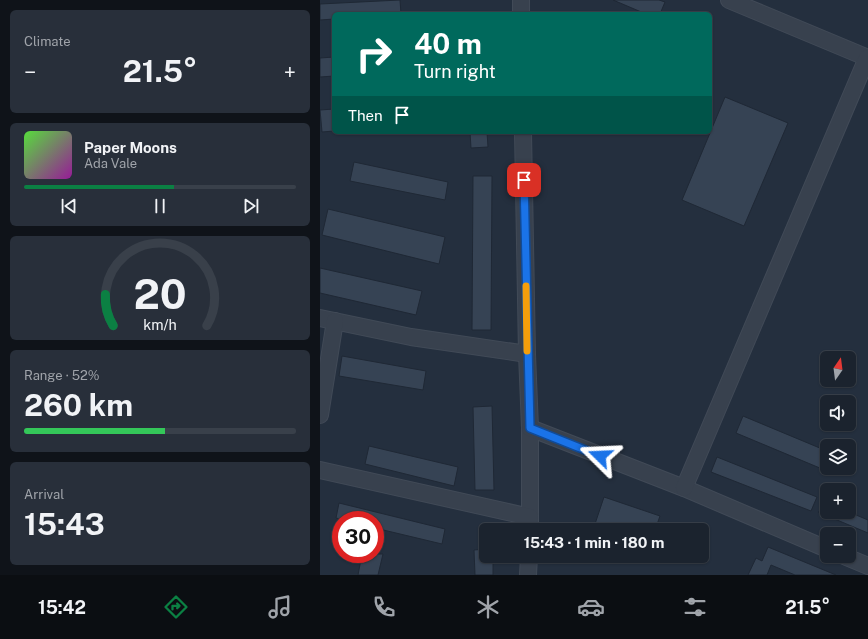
<!DOCTYPE html>
<meta charset="utf-8">
<style>
:root{--surface:#1b232e;--page:#282f3a;--text:#f1f3f6;--muted:#a0a4aa;--line:#39404a;--accent:#0b8043}
body{margin:0;font-family:"Public Sans",sans-serif;background:var(--page);color:var(--text);height:100vh;display:flex;flex-direction:column;font-size:15px;white-space:nowrap}
*{box-sizing:border-box;margin:0}
p{font-size:13px;color:var(--muted)}
.icon{flex:none;width:22px;height:22px;fill:none;stroke:currentColor;stroke-width:2;stroke-linecap:round;stroke-linejoin:round}
.map{position:relative;flex:1;overflow:hidden}
.sheet{display:flex;flex-direction:column;gap:10px;padding:10px;background:#0f1319;width:320px}
.sheet>*{flex:none}
.hud{position:absolute;left:12px;top:12px;width:380px;height:122px;border-radius:6px;box-shadow:0 1px 3px #0004,0 0 0 1px var(--line);background:#00695c;color:#fff;overflow:hidden}
.needle{width:26px;rotate:14deg}
.tools{position:absolute;left:500px;top:351px;display:grid;gap:8px}
.tools a{display:grid;place-items:center;width:36px;height:36px;border-radius:6px;background:var(--surface);box-shadow:0 1px 3px #0004,0 0 0 1px var(--line);font-size:20px}
.speed{position:absolute;left:12px;top:511px;display:flex;gap:8px;font-size:20px;font-weight:700;text-align:center}
.speed>*{display:grid;place-content:center;width:52px;height:52px;border-radius:50%;background:var(--surface);box-shadow:0 1px 3px #0004,0 0 0 1px var(--line);line-height:1}
.speed .limit{border:6px solid #d22;background:#fff;color:#111}
.pin{position:absolute;display:grid;place-items:center;width:34px;height:34px;color:#fff;margin:-17px;border-radius:8px;box-shadow:0 2px 6px #0006}
.me{position:absolute;width:44px;margin:-22px;rotate:291deg;stroke-linejoin:round;filter:drop-shadow(0 0 3px #0008)}
.turn{display:flex;align-items:center;gap:14px;height:84px;padding:0 16px;font-size:18px}
.turn .icon{width:52px;height:52px;stroke-width:2.5}
.turn b{display:block;font-size:28px;line-height:34px}
.then{display:flex;align-items:center;height:38px;padding:0 16px;background:#0003;gap:8px;font-size:15px}
.big{font-size:30px;font-weight:700;line-height:1.1}
.sheet .tile{flex:1;display:flex;flex-direction:column;justify-content:center;gap:6px;min-width:0;padding:0 14px;border-radius:6px;background:var(--page)}
.sheet .dial{align-items:center;gap:0}
.dial svg{height:104px;overflow:visible;fill:none;stroke:var(--line);stroke-width:7;stroke-linecap:round;text-anchor:middle}
.dial text{fill:var(--text);stroke:none}
.song{display:flex;align-items:center;gap:12px}
.cover{width:48px;height:48px;border-radius:6px;background:linear-gradient(135deg,hsl(110 70% 55%),hsl(300 70% 35%))}
.played{height:4px;border-radius:2px;background:linear-gradient(90deg,var(--accent) 55%,var(--line) 55%)}
.keys{display:flex;justify-content:space-around;direction:ltr}
.heat{display:flex;justify-content:space-between;align-items:center;font-size:22px;direction:ltr}
.charge{height:6px;border-radius:3px;background:linear-gradient(90deg,#34c759 52%,var(--line) 0)}
.trip{position:absolute;left:159px;top:523px;width:230px;height:40px;border-radius:6px;background:var(--surface);box-shadow:0 1px 3px #0004,0 0 0 1px var(--line);font-weight:700;line-height:40px;text-align:center}
.menu{display:flex;height:64px;justify-content:space-around;align-items:center;background:#0b0e12;color:var(--muted)}
.menu .icon{width:28px;height:28px}
.menu .active{color:var(--accent)}
.menu b{font-size:18px;color:var(--text)}
main{display:flex;flex:1;min-height:0}
.map>svg:first-child{display:block}
</style>
<main>
<section class="sheet">
<div class="tile"><p>Climate</p>
<div class="heat"><a>−</a><b class="big">21.5°</b><a>+</a></div>
</div>
<div class="tile">
<div class="song"><i class="cover"></i><div><b>Paper Moons</b><p>Ada Vale</p></div></div>
<div class="played"></div>
<div class="keys"><svg class="icon" aria-label="previous" viewBox="0 0 24 24"><path d="M18 5L8 12l10 7zM5 5v14"/></svg><svg class="icon" aria-label="pause" viewBox="0 0 24 24"><path d="M8 5v14M16 5v14"/></svg><svg class="icon" aria-label="next" viewBox="0 0 24 24"><path d="M6 5l10 7-10 7zM19 5v14"/></svg></div>
</div>
<div class="tile dial"><svg viewBox="0 0 100 80">
<path d="M14 69A42 42 0 1 1 86 69"/>
<path d="M14 69A42 42 0 0 1 8 45" stroke="#0b8043"/>
<text x="50" y="56" font-size="32" font-weight="700">20</text>
<text x="50" y="72" font-size="11">km/h</text>
</svg></div>
<div class="tile"><p>Range · 52%</p><b class="big">260 km</b><div class="charge"></div></div>
<div class="tile"><p>Arrival</p><b class="big">15:43</b></div>
</section>
<div class="map">
<svg width="548" height="575" viewBox="0 0 548 575">
<rect width="100%" height="100%" fill="#242f3e"/>
<g fill="#364354" stroke="#1f2835">
<polygon points="80,0 81,14 14,14 14,19 0,20 0,4"/>
<polygon points="293,0 339,0 345,2 340,14 326,14"/>
<polygon points="14,57 14,76 0,77 0,58"/>
<polygon points="405,97 468,123 424,226 362,200"/>
<polygon points="14,109 14,131 2,132 0,110"/>
<polygon points="150,132 167,132 168,147 151,148"/>
<polygon points="34,162 128,182 125,200 30,181"/>
<polygon points="153,176 172,176 171,330 152,330"/>
<polygon points="8,209 125,237 119,264 2,235"/>
<polygon points="0,268 102,291 96,315 0,293"/>
<polygon points="22,356 106,371 103,390 19,376"/>
<polygon points="172,406 174,490 155,490 153,407"/>
<polygon points="423,416 507,451 507,471 416,433"/>
<polygon points="49,446 138,467 134,486 45,464"/>
<polygon points="397,457 497,497 491,511 391,472"/>
<polygon points="284,497 340,516 335,530 273,530"/>
<polygon points="19,503 125,529 122,544 55,528 55,520 24,520 16,518"/>
<polygon points="498,512 529,512 548,520 548,533"/>
<polygon points="448,547 516,575 475,575 451,565 447,575 428,575 436,558 442,561"/>
<polygon points="166,549 166,556 173,556 173,575 155,575 154,550"/>
<polygon points="42,554 63,554 58,575 38,575"/>
</g>
<g fill="none" stroke-linecap="round" stroke-linejoin="round">
<g stroke="#414a57" stroke-width="18">
<g id="minor">
<polyline points="201,0 201,14"/>
<polyline points="409,0 548,58"/>
<polyline points="203,132 207,354 210,428 210,530"/>
<polyline points="0,318 91,337 207,354"/>
<polyline points="0,415 15,321"/>
<polyline points="210,428 364,488 507,549"/>
<polyline points="0,470 210,517"/>
<polyline points="364,488 547,58"/>
<polyline points="524,556 548,566"/>
<polyline points="208,575 209,556"/>
</g>
</g>
<use href="#minor" stroke="#38414e" stroke-width="16"/>
</g>
<g fill="none" stroke-linecap="round" stroke-linejoin="round">
<g stroke="#114b97" stroke-width="10">
<polyline id="route" points="204,180 210,428 280,456"/>
</g>
<use href="#route" stroke="#1a73e8" stroke-width="7"/>
<polyline stroke="#f59e0b" stroke-width="7" points="206,286 207,351"/>
</g>
</svg>
<div class="tools">
<a><svg class="needle" viewBox="-14 -14 28 28"><path d="M0-13l5 13h-10z" fill="#e53935"/><path d="M0 13l5-13h-10z" fill="#a0a4aa"/></svg></a>
<a><svg class="icon" aria-label="sound" viewBox="0 0 24 24"><path d="M4 9h4l5-4v14l-5-4H4zM17 9q2 3 0 6"/></svg></a>
<a><svg class="icon" aria-label="layers" viewBox="0 0 24 24"><path d="M12 4l9 5-9 5-9-5zM3 14l9 5 9-5"/></svg></a>
<a>+</a>
<a>−</a>
</div>
<div class="speed"><div class="limit">30</div></div>
<div class="pin" style="left:204px;top:180px;background:#d93025"><svg class="icon" aria-label="arrive" viewBox="0 0 24 24"><path d="M6 21V4h12l-3 4 3 4H6"/></svg></div>
<svg class="me" style="left:280px;top:456px" viewBox="-20 -20 40 40"><path d="M0-17L14 15 0 8-14 15z" fill="#1a73e8" stroke="#fff" stroke-width="4"/></svg>
<div class="trip">15:43 · 1 min · 180 m</div>
<div class="hud">
<div class="turn"><svg class="icon" aria-label="right" viewBox="0 0 24 24"><path d="M7 20v-9h11M14 6l5 5-5 5"/></svg><div><b>40 m</b>Turn right</div></div>
<div class="then">Then<svg class="icon" aria-label="arrive" viewBox="0 0 24 24"><path d="M6 21V4h12l-3 4 3 4H6"/></svg></div>
</div>
</div>
</main>
<nav class="menu">
<b>15:42</b>
<svg class="icon active" aria-label="directions" viewBox="0 0 24 24"><path d="M12 3l9 9-9 9-9-9zM9 14v-3h6M13 9l2 2-2 2"/></svg>
<svg class="icon" aria-label="music" viewBox="0 0 24 24"><path d="M9 18V5l10-2v13"/><circle cx="6" cy="18" r="3"/><circle cx="16" cy="16" r="3"/></svg>
<svg class="icon" aria-label="phone" viewBox="0 0 24 24"><path d="M5 4h4l2 5-3 2q2 4 5 5l2-3 5 2v4C11 20 4 13 5 4z"/></svg>
<svg class="icon" aria-label="climate" viewBox="0 0 24 24"><path d="M12 3v18M4 7l16 10M4 17L20 7"/></svg>
<svg class="icon" aria-label="car" viewBox="0 0 24 24"><path d="M5 17H2v-5l4-1 3-4h7l3 4 3 1v5h-3M9 17h6M6 11h13"/><circle cx="7" cy="17" r="2"/><circle cx="17" cy="17" r="2"/></svg>
<svg class="icon" aria-label="filters" viewBox="0 0 24 24"><path d="M4 7h16M4 17h16"/><circle cx="9" cy="7" r="2"/><circle cx="15" cy="17" r="2"/></svg>
<b>21.5°</b>
</nav>
